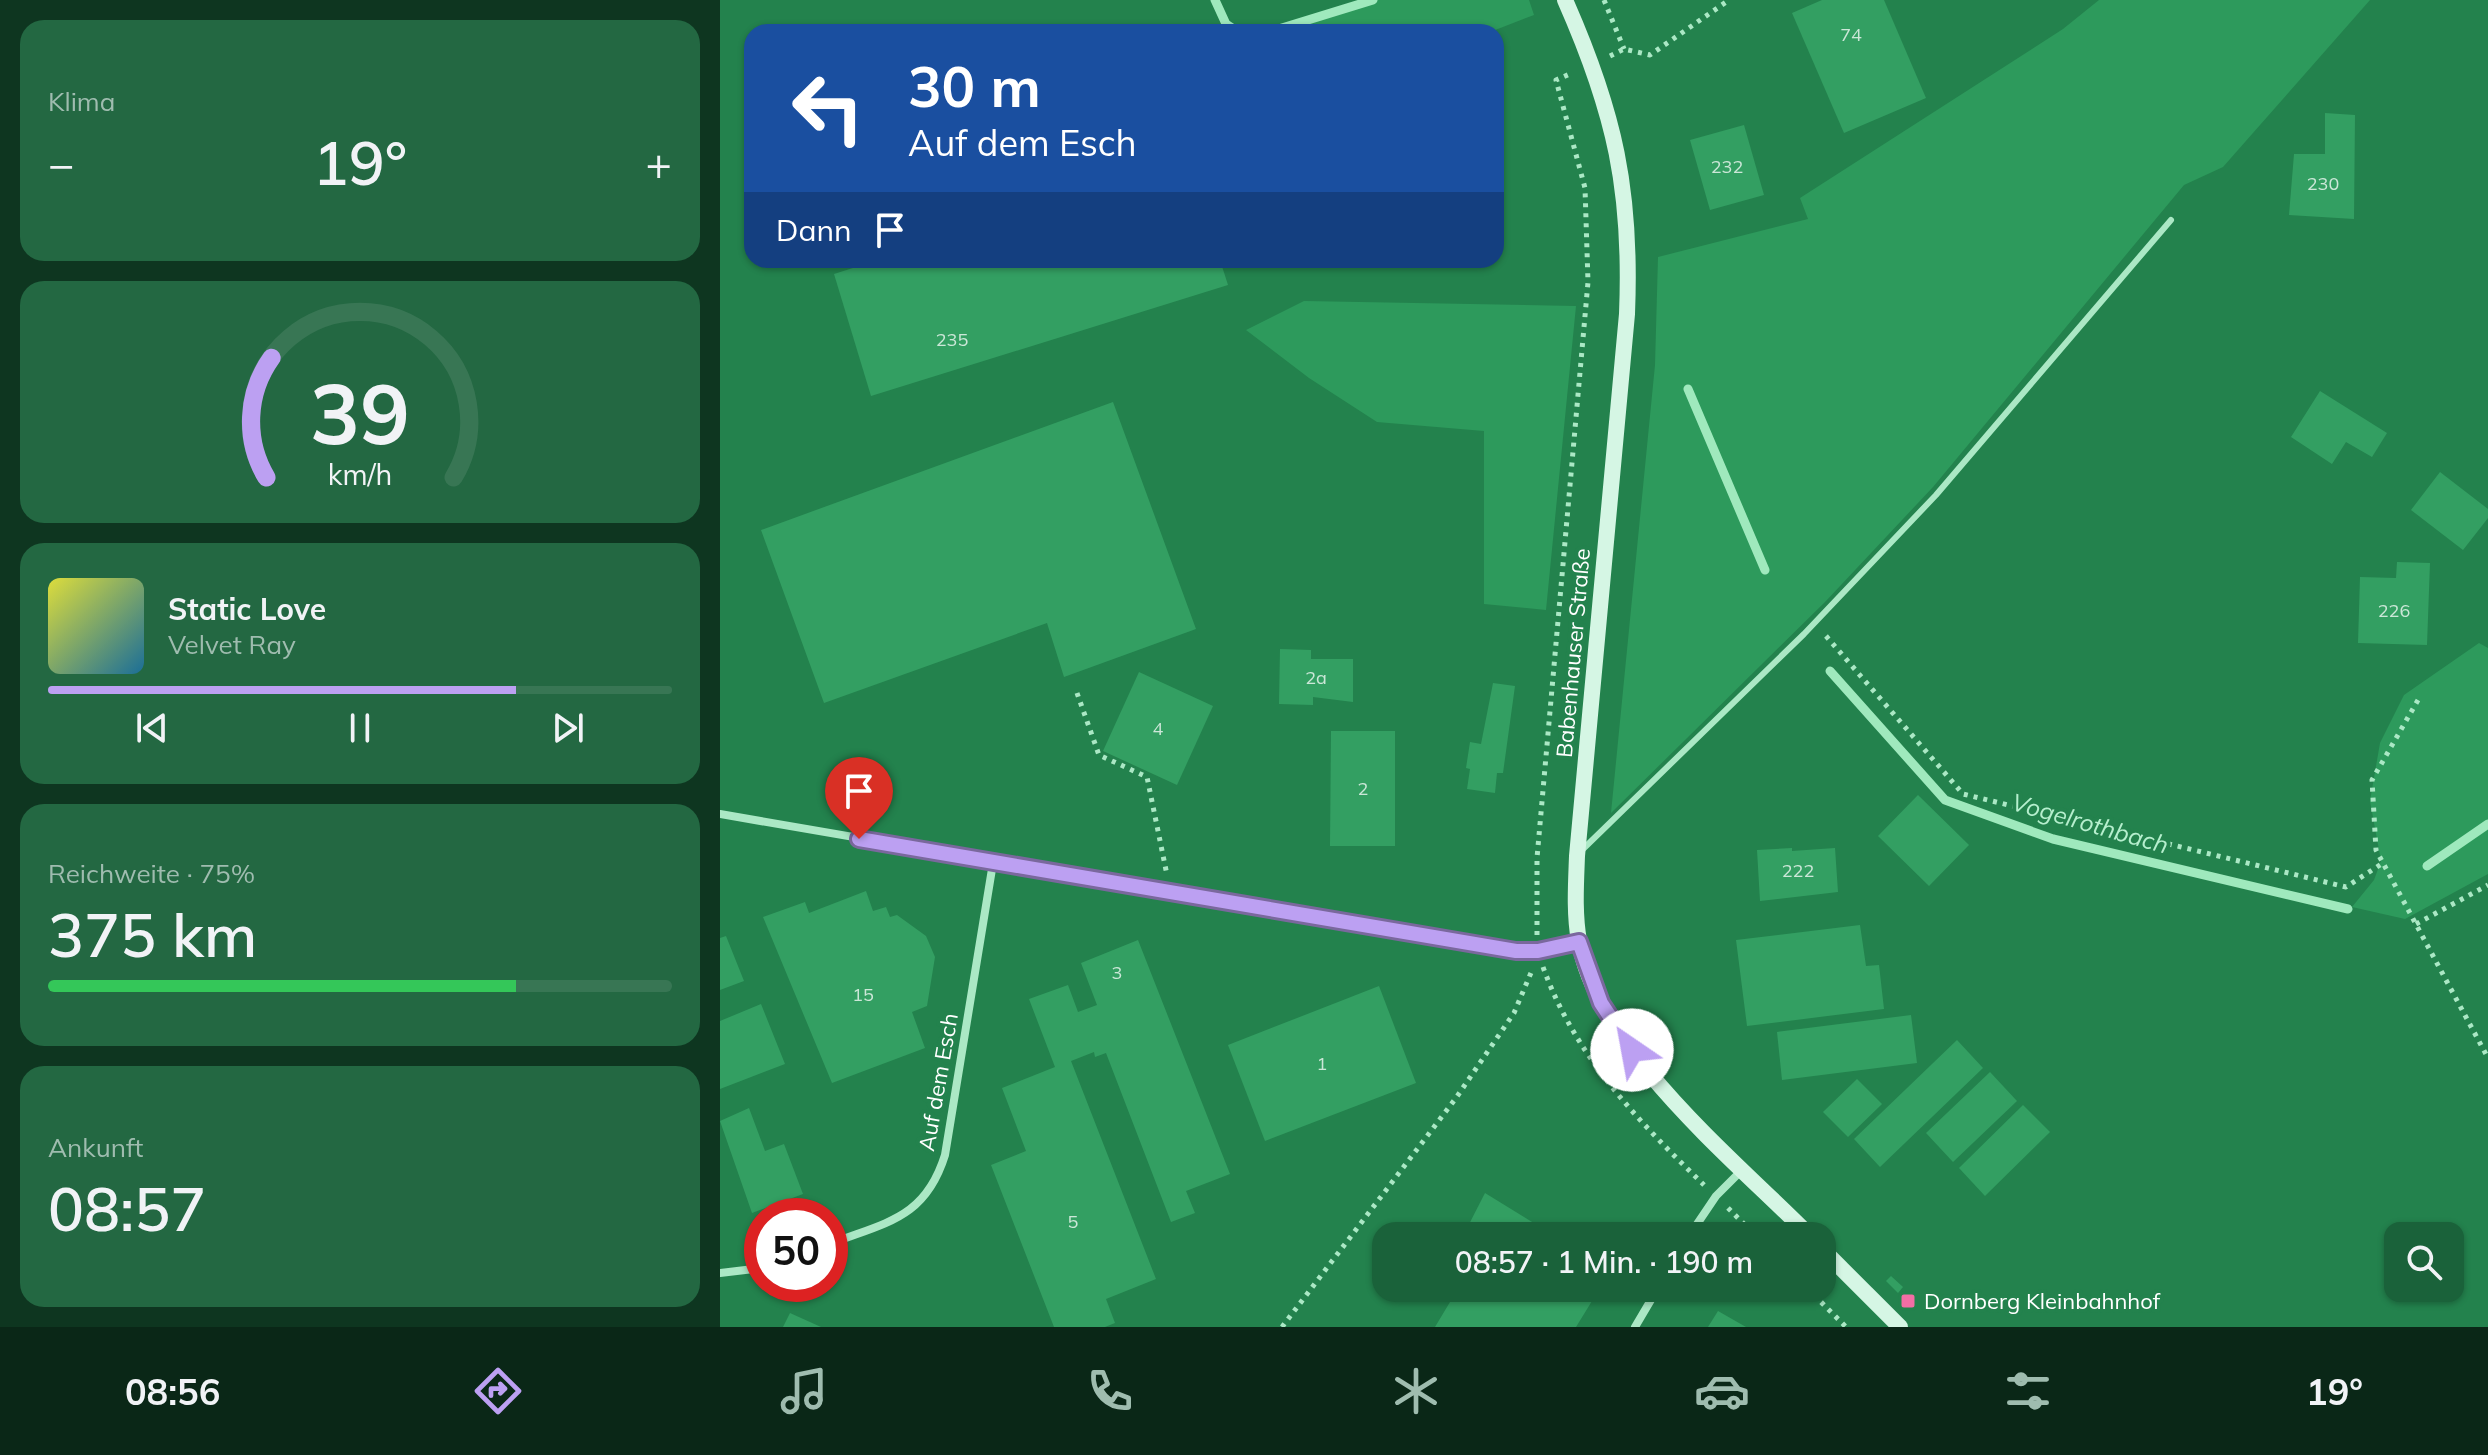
<!DOCTYPE html>
<html lang="de">
<meta charset="utf-8">
<style>
:root{--surface:#1a623a;--page:#236842;--text:#f1f3f6;--muted:#9fbcaf;--line:#387654;--accent:#bca0f2}
body{margin:0;font-family:Mulish,sans-serif;background:var(--page);color:var(--text);height:100vh;display:flex;flex-direction:column;font-size:30px;white-space:nowrap}
*{box-sizing:border-box;margin:0}
p{font-size:26px;color:var(--muted)}
.icon{flex:none;width:44px;height:44px;fill:none;stroke:currentColor;stroke-width:2;stroke-linecap:round;stroke-linejoin:round}
.map{position:relative;flex:1;overflow:hidden}
.drawer{display:flex;flex-direction:column;gap:20px;padding:20px;background:#0e3620;width:720px}
.drawer>*{flex:none}
.banner{position:absolute;left:24px;top:24px;width:760px;height:244px;border-radius:24px;box-shadow:0 2px 6px #0004;background:#1a4fa0;color:#fff;overflow:hidden}
.fabs{position:absolute;left:1664px;top:1222px;display:grid;gap:16px}
.fabs a{display:grid;place-items:center;width:80px;height:80px;border-radius:16px;background:var(--surface);box-shadow:0 2px 6px #0004;font-size:40px}
.speed{position:absolute;left:24px;top:1198px;display:flex;gap:16px;font-size:40px;font-weight:700;text-align:center}
.speed>*{display:grid;place-content:center;width:104px;height:104px;border-radius:50%;background:var(--surface);box-shadow:0 2px 6px #0004;line-height:1}
.speed .limit{border:12px solid #d22;background:#fff;color:#111}
.pin{position:absolute;display:grid;place-items:center;width:68px;height:68px;color:#fff;margin:-82px -34px;border-radius:50% 50% 50% 0;rotate:-45deg;box-shadow:0 0 8px #0007}
.pin .icon{rotate:45deg}
.me{position:absolute;width:88px;margin:-44px;rotate:327deg;stroke-linejoin:round;filter:drop-shadow(0 0 6px #0008)}
.turn{display:flex;align-items:center;gap:28px;height:168px;padding:0 32px;font-size:36px}
.turn .icon{width:104px;height:104px;stroke-width:2.5}
.turn b{display:block;font-size:56px;line-height:68px}
.then{display:flex;align-items:center;height:76px;padding:0 32px;background:#0003;gap:16px;font-size:30px}
.big{font-size:60px;font-weight:600;line-height:1.1}
.drawer .card{flex:1;display:flex;flex-direction:column;justify-content:center;gap:12px;min-width:0;padding:0 28px;border-radius:24px;background:var(--page)}
.drawer .dial{align-items:center;gap:0}
.dial svg{height:208px;overflow:visible;fill:none;stroke:var(--line);stroke-width:7;stroke-linecap:round;text-anchor:middle}
.dial text{fill:var(--text);stroke:none}
.song{display:flex;align-items:center;gap:24px}
.cover{width:96px;height:96px;border-radius:12px;background:linear-gradient(135deg,hsl(60 70% 55%),hsl(200 70% 35%))}
.played{height:8px;border-radius:4px;background:linear-gradient(90deg,var(--accent) 75%,var(--line) 75%)}
.keys{display:flex;justify-content:space-around;direction:ltr}
.heat{display:flex;justify-content:space-between;align-items:center;font-size:44px;direction:ltr}
.charge{height:12px;border-radius:6px;background:linear-gradient(90deg,#34c759 75%,var(--line) 0)}
.trip{position:absolute;left:652px;top:1222px;width:464px;height:80px;border-radius:24px;background:var(--surface);box-shadow:0 2px 6px #0004;font-weight:600;line-height:80px;text-align:center}
.tabs{display:flex;height:128px;justify-content:space-around;align-items:center;background:#0a2717;color:var(--muted)}
.tabs .icon{width:56px;height:56px}
.tabs .selected{color:var(--accent)}
.tabs b{font-size:36px;color:var(--text)}
main{display:flex;flex:1;min-height:0}
.map>svg:first-child{display:block}
</style>
<main>
<section class="drawer">
<div class="card"><p>Klima</p>
<div class="heat"><a>−</a><b class="big">19°</b><a>+</a></div>
</div>
<div class="card dial"><svg viewBox="0 0 100 80">
<path d="M14 69A42 42 0 1 1 86 69"/>
<path d="M14 69A42 42 0 0 1 16 23" stroke="#bca0f2"/>
<text x="50" y="56" font-size="32" font-weight="700">39</text>
<text x="50" y="72" font-size="11">km/h</text>
</svg></div>
<div class="card">
<div class="song"><i class="cover"></i><div><b>Static Love</b><p>Velvet Ray</p></div></div>
<div class="played"></div>
<div class="keys"><svg class="icon" aria-label="previous" viewBox="0 0 24 24"><path d="M18 5L8 12l10 7zM5 5v14"/></svg><svg class="icon" aria-label="pause" viewBox="0 0 24 24"><path d="M8 5v14M16 5v14"/></svg><svg class="icon" aria-label="next" viewBox="0 0 24 24"><path d="M6 5l10 7-10 7zM19 5v14"/></svg></div>
</div>
<div class="card"><p>Reichweite · 75%</p><b class="big">375 km</b><div class="charge"></div></div>
<div class="card"><p>Ankunft</p><b class="big">08:57</b></div>
</section>
<div class="map">
<svg width="1768" height="1327" viewBox="0 0 1768 1327">
<rect width="100%" height="100%" fill="#23824d"/>
<g fill="#2d9a5c">
<polygon points="639,0 809,0 814,15 770,32 557,32"/>
<polygon points="1379,0 1650,0 1503,167 1464,185 1213,487 1105,602 891,813 935,365 938,257 1088,219 1080,198 1343,29"/>
<polygon points="584,301 856,306 826,610 764,604 764,431 657,422 589,378 526,330"/>
<polygon points="1759,643 1768,648 1768,874 1685,919 1632,907 1654,880 1661,861 1650,801 1660,743 1684,695"/>
</g>
<g fill="none" stroke-linecap="round" stroke-linejoin="round">
<g stroke="#9fe9bd" stroke-width="9">
<polyline points="495,0 506,24 518,32"/>
<polyline points="549,32 653,0"/>
<polyline points="968,389 1045,570"/>
<polyline points="1110,671 1225,800 1333,839 1628,909"/>
<polyline points="1707,866 1768,824"/>
</g>
</g>
<g fill="#339f62">
<polygon points="1102,0 1164,0 1206,98 1124,133 1072,13"/>
<polygon points="1605,113 1635,115 1634,219 1569,215 1574,154 1605,154"/>
<polygon points="1024,125 1044,195 990,210 970,140"/>
<polygon points="158,260 500,260 508,285 151,396 114,274"/>
<polygon points="1600,391 1667,433 1652,457 1626,442 1612,464 1571,437"/>
<polygon points="393,402 476,629 344,677 327,623 104,703 41,530"/>
<polygon points="1720,472 1768,509 1768,518 1743,550 1691,510"/>
<polygon points="1677,562 1710,563 1707,645 1638,643 1640,577 1676,578"/>
<polygon points="560,649 591,650 591,659 633,659 633,702 593,697 593,705 559,704"/>
<polygon points="419,672 493,706 457,785 383,751"/>
<polygon points="773,683 795,686 783,773 777,773 775,793 747,789 750,769 746,768 750,742 761,744"/>
<polygon points="611,731 675,731 675,846 610,846"/>
<polygon points="1198,795 1249,845 1209,886 1158,836"/>
<polygon points="1072,848 1072,851 1115,848 1118,892 1040,901 1037,850"/>
<polygon points="146,891 153,911 166,907 170,917 177,915 206,936 215,957 207,1006 192,1012 205,1048 112,1083 43,917 85,902 89,913"/>
<polygon points="1140,925 1146,966 1159,965 1164,1009 1027,1026 1016,940"/>
<polygon points="6,936 24,981 0,990 0,938"/>
<polygon points="418,940 510,1174 466,1191 475,1213 451,1222 386,1053 375,1057 374,1052 351,1061 436,1279 386,1299 395,1323 385,1327 334,1327 271,1165 306,1151 282,1088 335,1067 309,999 348,985 358,1012 377,1005 361,963"/>
<polygon points="659,986 696,1083 545,1141 508,1045"/>
<polygon points="41,1004 65,1064 0,1089 0,1021"/>
<polygon points="1191,1015 1197,1063 1062,1080 1057,1032"/>
<polygon points="1237,1040 1263,1068 1160,1167 1134,1139"/>
<polygon points="1270,1072 1297,1101 1233,1162 1206,1133"/>
<polygon points="1137,1079 1162,1104 1128,1137 1103,1112"/>
<polygon points="1303,1105 1330,1132 1265,1196 1239,1168"/>
<polygon points="29,1108 45,1151 64,1144 83,1194 32,1213 0,1121"/>
<polygon points="765,1193 835,1236 743,1236"/>
<polygon points="1171,1276 1183,1287 1178,1293 1166,1281"/>
<polygon points="703,1288 880,1288 856,1327 715,1327 730,1302"/>
<polygon points="998,1311 1026,1327 988,1327"/>
<polygon points="70,1313 101,1327 63,1327"/>
</g>
<g fill="none" stroke-linecap="round" stroke-linejoin="round">
<g stroke="#abe8c5" stroke-width="5" stroke-dasharray="4 6" stroke-linecap="butt">
<polyline points="884,0 904,49"/>
<polyline points="890,56 904,49 930,55 1009,0"/>
<polyline points="1106,636 1243,794 1626,887 1663,863"/>
<polyline points="357,693 379,755 427,777 447,875"/>
<polyline points="1698,700 1652,780 1656,850 1768,1058"/>
<polyline points="1696,924 1768,885"/>
<polyline points="817,935 817,858 868,282 865,188 836,80 852,73"/>
<path d="M823 967C855 1056 917 1120 984 1185"/>
<polyline points="1008,1208 1036,1236"/>
<polyline points="1087,1288 1126,1327"/>
<polyline points="562,1327 736,1098 794,1013 813,968"/>
</g>
<polyline stroke="#abe8c5" stroke-width="6" points="861,851 1084,634 1216,495 1451,220"/>
<g stroke="#abe8c5" stroke-width="8">
<polyline points="0,814 796,951 818,951 859,942"/>
<polyline points="969,1236 996,1196 1023,1169"/>
<path d="M110 1244C166 1222 205 1219 225 1155L273 863"/>
<polyline points="0,1273 42,1268"/>
<polyline points="915,1327 938,1288"/>
</g>
<g stroke="#d5f6e4" stroke-width="16">
<path d="M845 0C895 113 912 191 907 314L857 856C856 884 854 913 859 941 878 1050 1014 1159 1090 1236"/>
<polyline points="1102,1249 1180,1327"/>
</g>
</g>
<g fill="none" stroke-linecap="round" stroke-linejoin="round">
<g stroke="#7a689d" stroke-width="20">
<polyline id="route" points="139,839 796,951 818,951 859,942 881,1003 912,1050"/>
</g>
<use href="#route" stroke="#bca0f2" stroke-width="14"/>
</g>
<rect fill="#f36ea5" stroke="#23824d" stroke-width="3" x="1180" y="1293" width="16" height="16" rx="4"/>
<g text-anchor="middle" stroke-width="8" stroke-linejoin="round" paint-order="stroke">
<g font-size="18" fill="#cce7d8">
<text x="1131" y="41">74</text>
<text x="1007" y="173">232</text>
<text x="1603" y="190">230</text>
<text x="232" y="346">235</text>
<text x="1674" y="617">226</text>
<text x="596" y="684">2a</text>
<text x="438" y="735">4</text>
<text x="643" y="795">2</text>
<text x="1078" y="877">222</text>
<text x="397" y="979">3</text>
<text x="143" y="1001">15</text>
<text x="602" y="1070">1</text>
<text x="353" y="1228">5</text>
</g>
<g font-size="22" fill="#fff" stroke="#23824d">
<text transform="translate(853 653) rotate(-85)" y="8">Babenhauser Straße</text>
<text transform="translate(218 1082) rotate(-80)" y="8">Auf dem Esch</text>
</g>
<g font-size="22" fill="#fff" stroke="#23824d" text-anchor="start">
<text x="1204" y="1309">Dornberg Kleinbahnhof</text>
</g>
<g font-size="24" font-style="italic" fill="#b6efce" stroke="#23824d">
<text transform="translate(1370 824) rotate(16)" y="8">Vogelrothbach</text>
</g>
</g>
</svg>
<div class="fabs">
<a><svg class="icon" aria-label="search" viewBox="0 0 24 24"><circle cx="10" cy="10" r="6"/><path d="M15 15l6 6"/></svg></a>
</div>
<div class="speed"><div class="limit">50</div></div>
<div class="pin" style="left:139px;top:839px;background:#d93025"><svg class="icon" aria-label="arrive" viewBox="0 0 24 24"><path d="M6 21V4h12l-3 4 3 4H6"/></svg></div>
<svg class="me" style="left:912px;top:1050px" viewBox="-20 -20 40 40"><circle r="19" fill="#fff"/><path d="M0-13L10 11 0 6-10 11z" fill="#bca0f2"/></svg>
<div class="trip">08:57 · 1 Min. · 190 m</div>
<div class="banner">
<div class="turn"><svg class="icon" aria-label="left" viewBox="0 0 24 24"><path d="M17 20v-9H6M10 6l-5 5 5 5"/></svg><div><b>30 m</b>Auf dem Esch</div></div>
<div class="then">Dann<svg class="icon" aria-label="arrive" viewBox="0 0 24 24"><path d="M6 21V4h12l-3 4 3 4H6"/></svg></div>
</div>
</div>
</main>
<nav class="tabs">
<b>08:56</b>
<svg class="icon selected" aria-label="directions" viewBox="0 0 24 24"><path d="M12 3l9 9-9 9-9-9zM9 14v-3h6M13 9l2 2-2 2"/></svg>
<svg class="icon" aria-label="music" viewBox="0 0 24 24"><path d="M9 18V5l10-2v13"/><circle cx="6" cy="18" r="3"/><circle cx="16" cy="16" r="3"/></svg>
<svg class="icon" aria-label="phone" viewBox="0 0 24 24"><path d="M5 4h4l2 5-3 2q2 4 5 5l2-3 5 2v4C11 20 4 13 5 4z"/></svg>
<svg class="icon" aria-label="climate" viewBox="0 0 24 24"><path d="M12 3v18M4 7l16 10M4 17L20 7"/></svg>
<svg class="icon" aria-label="car" viewBox="0 0 24 24"><path d="M5 17H2v-5l4-1 3-4h7l3 4 3 1v5h-3M9 17h6M6 11h13"/><circle cx="7" cy="17" r="2"/><circle cx="17" cy="17" r="2"/></svg>
<svg class="icon" aria-label="filters" viewBox="0 0 24 24"><path d="M4 7h16M4 17h16"/><circle cx="9" cy="7" r="2"/><circle cx="15" cy="17" r="2"/></svg>
<b>19°</b>
</nav>
